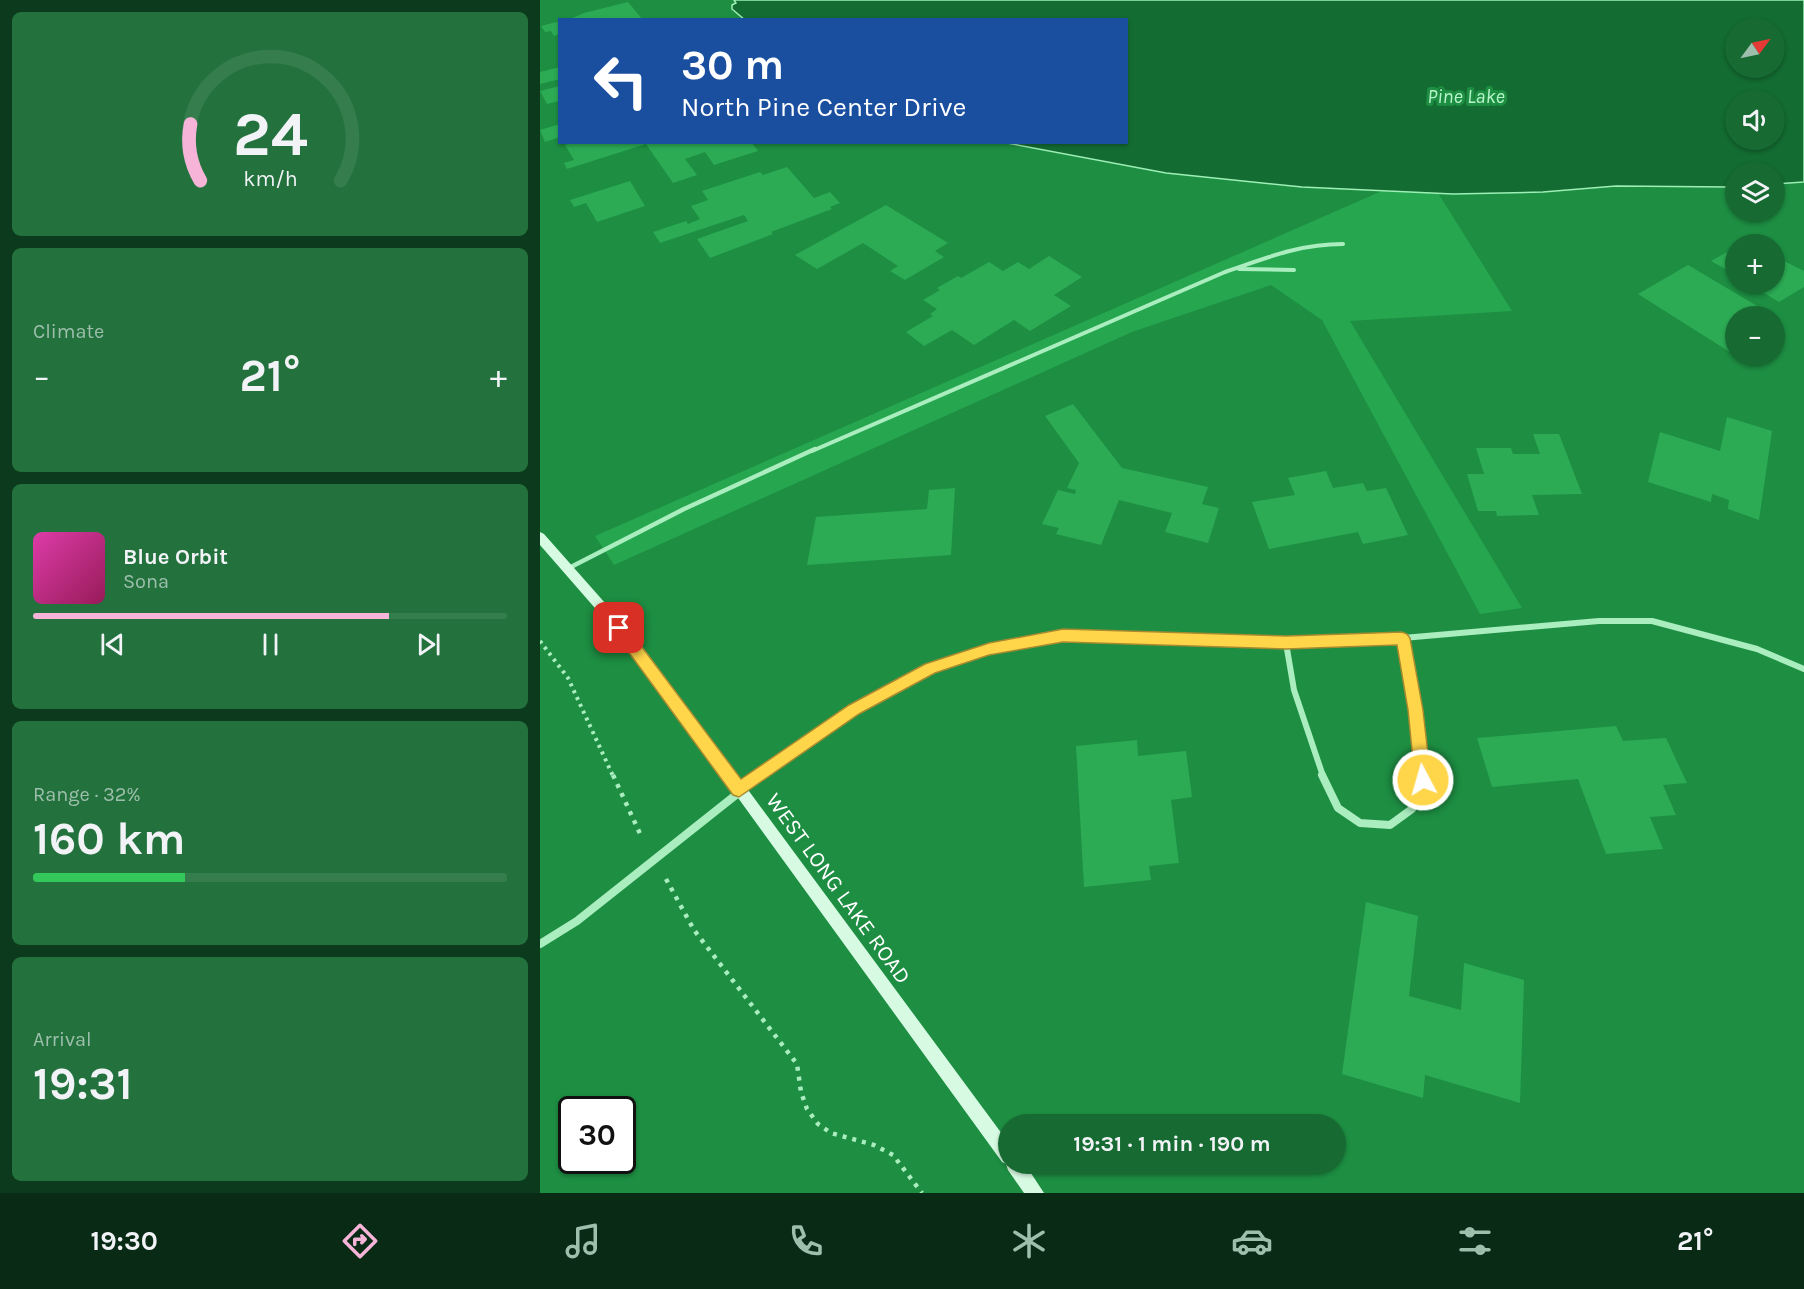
<!DOCTYPE html>
<meta charset="utf-8">
<style>
:root{--surface:#166a32;--page:#23723e;--text:#f1f3f6;--muted:#9ebfac;--line:#357d4d;--accent:#f6b4d9}
body{margin:0;font-family:Karla,sans-serif;background:var(--page);color:var(--text);height:100vh;display:flex;flex-direction:column;font-size:22px;white-space:nowrap}
*{box-sizing:border-box;margin:0}
p{font-size:20px;color:var(--muted)}
.icon{flex:none;width:33px;height:33px;fill:none;stroke:currentColor;stroke-width:2;stroke-linecap:round;stroke-linejoin:round}
.map{position:relative;flex:1;overflow:hidden}
.panel{display:flex;flex-direction:column;gap:12px;padding:12px;background:#0c3a1c;width:540px}
.panel>*{flex:none}
.hud{position:absolute;left:18px;top:18px;width:570px;height:126px;border-radius:0px;box-shadow:0 2px 4px #0004;background:#1a4fa0;color:#fff;overflow:hidden}
.needle{width:39px;rotate:57deg}
.controls{position:absolute;left:1185px;top:18px;display:grid;gap:12px}
.controls a{display:grid;place-items:center;width:60px;height:60px;border-radius:50%;background:var(--surface);box-shadow:0 2px 4px #0004;font-size:30px}
.speed{position:absolute;left:18px;top:1096px;display:flex;gap:12px;font-size:30px;font-weight:700;text-align:center}
.speed>*{display:grid;place-content:center;width:78px;height:78px;border-radius:50%;background:var(--surface);box-shadow:0 2px 4px #0004;line-height:1}
.speed .limit{border:3px solid #111;border-radius:9px;background:#fff;color:#111}
.pin{position:absolute;display:grid;place-items:center;width:51px;height:51px;color:#fff;margin:-26px;border-radius:12px;box-shadow:0 3px 9px #0006}
.me{position:absolute;width:66px;margin:-33px;rotate:354deg;stroke-linejoin:round;filter:drop-shadow(0 0 4px #0008)}
.turn{display:flex;align-items:center;gap:21px;height:126px;padding:0 24px;font-size:27px}
.turn .icon{width:78px;height:78px;stroke-width:2.5}
.turn b{display:block;font-size:42px;line-height:51px}
.big{font-size:45px;font-weight:700;line-height:1.1}
.panel .tile{flex:1;display:flex;flex-direction:column;justify-content:center;gap:9px;min-width:0;padding:0 21px;border-radius:9px;background:var(--page)}
.panel .dial{align-items:center;gap:0}
.dial svg{height:156px;overflow:visible;fill:none;stroke:var(--line);stroke-width:7;stroke-linecap:round;text-anchor:middle}
.dial text{fill:var(--text);stroke:none}
.song{display:flex;align-items:center;gap:18px}
.cover{width:72px;height:72px;border-radius:9px;background:linear-gradient(135deg,hsl(320 70% 55%),hsl(330 70% 35%))}
.played{height:6px;border-radius:3px;background:linear-gradient(90deg,var(--accent) 75%,var(--line) 75%)}
.keys{display:flex;justify-content:space-around;direction:ltr}
.heat{display:flex;justify-content:space-between;align-items:center;font-size:33px;direction:ltr}
.charge{height:9px;border-radius:4px;background:linear-gradient(90deg,#34c759 32%,var(--line) 0)}
.trip{position:absolute;left:458px;top:1114px;width:348px;height:60px;border-radius:30px;background:var(--surface);box-shadow:0 2px 4px #0004;font-weight:700;line-height:60px;text-align:center}
.tabs{display:flex;height:96px;justify-content:space-around;align-items:center;background:#092a14;color:var(--muted)}
.tabs .icon{width:42px;height:42px}
.tabs .current{color:var(--accent)}
.tabs b{font-size:27px;color:var(--text)}
main{display:flex;flex:1;min-height:0}
.map>svg:first-child{display:block}
</style>
<main>
<section class="panel">
<div class="tile dial"><svg viewBox="0 0 100 80">
<path d="M14 69A42 42 0 1 1 86 69"/>
<path d="M14 69A42 42 0 0 1 9 40" stroke="#f6b4d9"/>
<text x="50" y="56" font-size="32" font-weight="700">24</text>
<text x="50" y="72" font-size="11">km/h</text>
</svg></div>
<div class="tile"><p>Climate</p>
<div class="heat"><a>−</a><b class="big">21°</b><a>+</a></div>
</div>
<div class="tile">
<div class="song"><i class="cover"></i><div><b>Blue Orbit</b><p>Sona</p></div></div>
<div class="played"></div>
<div class="keys"><svg class="icon" aria-label="previous" viewBox="0 0 24 24"><path d="M18 5L8 12l10 7zM5 5v14"/></svg><svg class="icon" aria-label="pause" viewBox="0 0 24 24"><path d="M8 5v14M16 5v14"/></svg><svg class="icon" aria-label="next" viewBox="0 0 24 24"><path d="M6 5l10 7-10 7zM19 5v14"/></svg></div>
</div>
<div class="tile"><p>Range · 32%</p><b class="big">160 km</b><div class="charge"></div></div>
<div class="tile"><p>Arrival</p><b class="big">19:31</b></div>
</section>
<div class="map">
<svg width="1264" height="1193" viewBox="0 0 1264 1193">
<rect width="100%" height="100%" fill="#1d8e42"/>
<polygon fill="#26a64e" points="876,176 898,193 972,311 810,321 982,608 940,614 782,320 731,285 592,332 74,565 55,536"/>
<path fill="#136c31" stroke="#9defb6" stroke-width="1.5" fill-rule="evenodd" d="M194 0H1264V182L1235 184 1234 172H1196L1195 187H1190L1076 186 1003 192 913 194 762 187 626 173 467 143 586 142V20H205L192 9V5L196 3ZM1196 28H1234V68H1196ZM1196 100H1234V140H1196Z"/>
<g fill="#2cab54">
<polygon points="88,2 103,20 28,20 44,13"/>
<polygon points="20,21 20,34 14,36 11,31 5,32 1,26"/>
<polygon points="20,67 20,79 0,84 0,72"/>
<polygon points="20,86 20,101 7,104 0,91"/>
<polygon points="20,124 20,137 5,142 0,130"/>
<polygon points="34,142 211,142 218,151 174,165 165,152 145,159 157,175 133,183 106,144 27,169 24,163 34,160 25,145"/>
<polygon points="247,167 274,198 290,192 300,203 290,207 292,209 231,232 233,234 170,258 157,239 208,221 204,215 120,243 113,232 146,221 148,224 160,219 151,206 168,200 162,191 220,172 223,175"/>
<polygon points="90,181 105,206 57,222 46,203 34,207 30,200"/>
<polygon points="346,205 408,243 395,251 404,257 365,280 350,271 358,266 323,243 277,269 255,255"/>
<polygon points="1196,247 1196,275 1171,261"/>
<polygon points="509,256 542,277 514,295 531,306 490,331 474,320 434,345 412,330 384,346 366,332 393,316 390,314 397,309 383,300 400,290 397,288 418,276 421,278 449,262 463,271 478,262 489,269"/>
<polygon points="1234,256 1264,271 1264,287 1239,302 1209,284 1234,284"/>
<polygon points="1148,265 1234,316 1196,316 1196,356 1098,294"/>
<polygon points="533,404 582,468 668,487 662,504 679,508 668,543 625,532 632,513 579,500 561,545 516,534 519,528 502,524 518,490 535,494 536,490 527,488 539,463 505,416"/>
<polygon points="1187,417 1232,431 1219,520 1188,509 1189,500 1172,494 1171,502 1108,482 1120,432 1180,451"/>
<polygon points="993,434 1019,434 1042,494 992,495 999,515 957,516 956,511 938,511 927,474 944,474 936,448 971,448 973,454 1000,454"/>
<polygon points="786,471 793,488 823,483 827,491 846,488 868,535 823,544 818,532 729,549 712,502 755,495 748,478"/>
<polygon points="415,488 411,555 267,565 276,517 387,509 389,490"/>
<polygon points="1076,726 1083,741 1126,738 1147,783 1123,785 1136,815 1110,817 1123,849 1066,854 1038,779 952,787 937,738"/>
<polygon points="597,740 598,756 646,751 652,797 631,800 639,863 609,866 611,880 544,887 536,746"/>
<polygon points="826,902 878,916 869,996 921,1010 924,963 984,980 980,1103 885,1075 883,1098 802,1074"/>
</g>
<g fill="none" stroke-linecap="round" stroke-linejoin="round">
<polyline stroke="#aaedbf" stroke-width="4" stroke-dasharray="3 4.5" stroke-linecap="butt" points="0,641 28,678 73,776"/>
<g stroke="#aaedbf" stroke-width="4.5" stroke-dasharray="4 6" stroke-linecap="butt">
<polyline points="73,775 102,838"/>
<polyline points="126,879 154,930 257,1064 261,1092 267,1109 278,1124 291,1133 334,1145 353,1155 382,1193"/>
</g>
<g stroke="#aaedbf" stroke-width="4">
<polyline points="699,269 754,270"/>
<path d="M272 451 685 272C726 258 759 244 803 244"/>
</g>
<polyline stroke="#aaedbf" stroke-width="4.5" points="27,569 144,509 275,449"/>
<g stroke="#aaedbf" stroke-width="6">
<polyline points="863,638 876,710 883,776"/>
<polyline points="746,643 754,690 783,776"/>
<polyline points="219,776 314,709 390,669 449,649 523,636 746,643 863,638 1059,621 1112,621 1217,649 1264,669"/>
</g>
<g stroke="#aaedbf" stroke-width="8">
<polyline points="782,775 798,808 820,823 850,825 872,809 883,780 882,775"/>
<polyline points="0,944 37,921 221,775"/>
</g>
<polygon fill="#d7fae2" fill-rule="evenodd" points="0,532 4,534 96,638 468,1142 468,1164 485,1164 504,1193 484,1193 468,1170 466,1164 462,1162 88,646 0,545"/>
</g>
<polygon fill="#ffd54a" stroke="#a68a30" stroke-width="1.5" points="79,622 84,623 201,779 309,705 385,664 449,643 523,629 746,636 862,632 867,634 870,638 883,710 891,780 888,786 883,788 877,786 875,780 868,710 857,645 746,649 523,642 449,655 395,673 319,714 199,797 193,795 74,632 72,628 74,623"/>
<g text-anchor="middle" stroke-width="6" stroke-linejoin="round" paint-order="stroke">
<g font-size="20" font-style="italic" fill="#b6f4c9" stroke="#1d8e42">
<text x="926" y="103">Pine Lake</text>
</g>
<g font-size="22" fill="#fff" stroke="#1d8e42">
<text transform="translate(299 888) rotate(54)" y="8">WEST LONG LAKE ROAD</text>
</g>
</g>
</svg>
<div class="controls">
<a><svg class="needle" viewBox="-14 -14 28 28"><path d="M0-13l5 13h-10z" fill="#e53935"/><path d="M0 13l5-13h-10z" fill="#9ebfac"/></svg></a>
<a><svg class="icon" aria-label="sound" viewBox="0 0 24 24"><path d="M4 9h4l5-4v14l-5-4H4zM17 9q2 3 0 6"/></svg></a>
<a><svg class="icon" aria-label="layers" viewBox="0 0 24 24"><path d="M12 4l9 5-9 5-9-5zM3 14l9 5 9-5"/></svg></a>
<a>+</a>
<a>−</a>
</div>
<div class="speed"><div class="limit">30</div></div>
<div class="pin" style="left:79px;top:628px;background:#d93025"><svg class="icon" aria-label="arrive" viewBox="0 0 24 24"><path d="M6 21V4h12l-3 4 3 4H6"/></svg></div>
<svg class="me" style="left:883px;top:780px" viewBox="-20 -20 40 40"><circle r="17" fill="#ffd54a" stroke="#fff" stroke-width="3"/><path d="M0-11L8 9 0 5-8 9z" fill="#fff"/></svg>
<div class="trip">19:31 · 1 min · 190 m</div>
<div class="hud">
<div class="turn"><svg class="icon" aria-label="left" viewBox="0 0 24 24"><path d="M17 20v-9H6M10 6l-5 5 5 5"/></svg><div><b>30 m</b>North Pine Center Drive</div></div>
</div>
</div>
</main>
<nav class="tabs">
<b>19:30</b>
<svg class="icon current" aria-label="directions" viewBox="0 0 24 24"><path d="M12 3l9 9-9 9-9-9zM9 14v-3h6M13 9l2 2-2 2"/></svg>
<svg class="icon" aria-label="music" viewBox="0 0 24 24"><path d="M9 18V5l10-2v13"/><circle cx="6" cy="18" r="3"/><circle cx="16" cy="16" r="3"/></svg>
<svg class="icon" aria-label="phone" viewBox="0 0 24 24"><path d="M5 4h4l2 5-3 2q2 4 5 5l2-3 5 2v4C11 20 4 13 5 4z"/></svg>
<svg class="icon" aria-label="climate" viewBox="0 0 24 24"><path d="M12 3v18M4 7l16 10M4 17L20 7"/></svg>
<svg class="icon" aria-label="car" viewBox="0 0 24 24"><path d="M5 17H2v-5l4-1 3-4h7l3 4 3 1v5h-3M9 17h6M6 11h13"/><circle cx="7" cy="17" r="2"/><circle cx="17" cy="17" r="2"/></svg>
<svg class="icon" aria-label="filters" viewBox="0 0 24 24"><path d="M4 7h16M4 17h16"/><circle cx="9" cy="7" r="2"/><circle cx="15" cy="17" r="2"/></svg>
<b>21°</b>
</nav>
